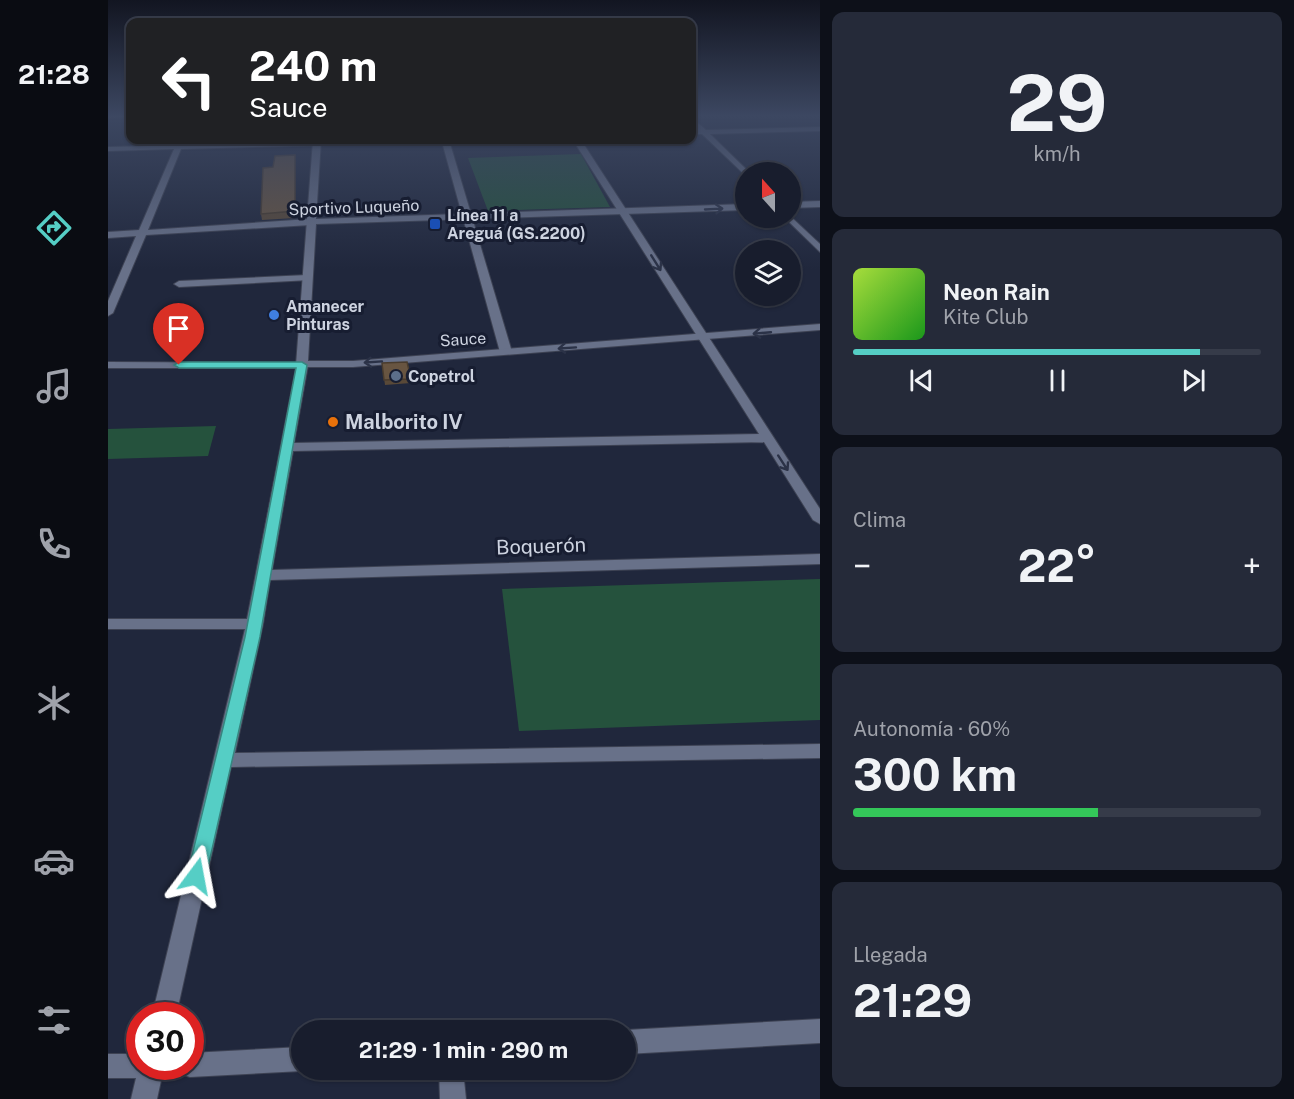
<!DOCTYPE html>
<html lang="es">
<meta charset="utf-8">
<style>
:root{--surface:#181d2d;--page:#252a39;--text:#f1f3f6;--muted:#9fa2aa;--line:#363b49;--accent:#55cec5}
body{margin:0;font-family:"Public Sans",sans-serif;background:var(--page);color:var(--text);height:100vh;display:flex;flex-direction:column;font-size:22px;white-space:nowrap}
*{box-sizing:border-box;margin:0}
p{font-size:20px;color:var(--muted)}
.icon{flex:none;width:33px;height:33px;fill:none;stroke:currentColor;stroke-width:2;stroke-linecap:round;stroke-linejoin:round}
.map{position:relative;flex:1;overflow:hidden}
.panel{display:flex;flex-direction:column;gap:12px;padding:12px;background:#0d1019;width:474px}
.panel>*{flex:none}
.banner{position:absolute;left:18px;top:18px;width:570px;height:126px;border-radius:12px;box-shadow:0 2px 4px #0004,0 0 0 2px var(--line);background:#202124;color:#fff;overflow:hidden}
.needle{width:39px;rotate:339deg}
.tools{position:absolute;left:627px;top:162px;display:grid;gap:12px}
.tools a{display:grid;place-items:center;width:66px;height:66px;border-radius:50%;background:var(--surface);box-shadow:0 2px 4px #0004,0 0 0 2px var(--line);font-size:30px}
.speed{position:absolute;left:18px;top:1002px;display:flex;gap:12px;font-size:30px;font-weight:700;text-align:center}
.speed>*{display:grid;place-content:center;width:78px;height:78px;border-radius:50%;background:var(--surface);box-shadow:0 2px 4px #0004,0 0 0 2px var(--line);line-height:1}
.speed .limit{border:9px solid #d22;background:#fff;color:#111}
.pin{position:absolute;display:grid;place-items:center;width:51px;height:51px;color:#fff;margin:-62px -26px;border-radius:50% 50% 50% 0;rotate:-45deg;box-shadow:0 0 6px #0007}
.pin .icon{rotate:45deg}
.me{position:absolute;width:66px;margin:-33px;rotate:13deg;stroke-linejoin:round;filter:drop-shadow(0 0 4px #0008)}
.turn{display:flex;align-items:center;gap:21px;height:126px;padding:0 24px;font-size:27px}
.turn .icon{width:78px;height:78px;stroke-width:2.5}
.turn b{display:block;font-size:42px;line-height:51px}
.big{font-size:45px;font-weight:700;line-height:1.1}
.panel .card{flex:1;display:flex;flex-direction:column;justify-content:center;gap:9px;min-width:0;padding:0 21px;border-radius:12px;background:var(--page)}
.panel .dial{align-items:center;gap:0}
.dial b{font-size:78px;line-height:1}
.song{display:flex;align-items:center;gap:18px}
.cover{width:72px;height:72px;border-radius:9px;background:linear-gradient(135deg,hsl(80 70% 55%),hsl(120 70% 35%))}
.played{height:6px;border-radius:3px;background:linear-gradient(90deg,var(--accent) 85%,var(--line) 85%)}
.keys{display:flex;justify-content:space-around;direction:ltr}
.heat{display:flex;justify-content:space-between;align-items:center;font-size:33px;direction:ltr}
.charge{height:9px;border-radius:4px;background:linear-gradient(90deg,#34c759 60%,var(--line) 0)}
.trip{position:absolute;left:183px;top:1020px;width:345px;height:60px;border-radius:30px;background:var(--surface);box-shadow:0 2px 4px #0004,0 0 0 2px var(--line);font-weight:700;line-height:60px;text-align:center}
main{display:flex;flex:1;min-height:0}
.dock{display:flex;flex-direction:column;width:108px;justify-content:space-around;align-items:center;background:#0a0c12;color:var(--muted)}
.dock .icon{width:42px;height:42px}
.dock .current{color:var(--accent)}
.dock b{font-size:27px;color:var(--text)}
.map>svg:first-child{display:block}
</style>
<main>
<nav class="dock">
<b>21:28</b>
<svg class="icon current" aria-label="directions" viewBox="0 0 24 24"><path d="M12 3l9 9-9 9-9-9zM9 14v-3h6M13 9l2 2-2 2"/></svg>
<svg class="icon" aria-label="music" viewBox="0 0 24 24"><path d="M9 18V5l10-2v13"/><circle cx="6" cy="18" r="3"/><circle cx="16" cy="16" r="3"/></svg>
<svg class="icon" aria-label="phone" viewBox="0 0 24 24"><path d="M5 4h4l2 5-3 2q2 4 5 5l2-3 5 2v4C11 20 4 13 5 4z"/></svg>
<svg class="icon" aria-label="climate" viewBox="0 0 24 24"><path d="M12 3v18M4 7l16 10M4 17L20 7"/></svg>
<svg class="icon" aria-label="car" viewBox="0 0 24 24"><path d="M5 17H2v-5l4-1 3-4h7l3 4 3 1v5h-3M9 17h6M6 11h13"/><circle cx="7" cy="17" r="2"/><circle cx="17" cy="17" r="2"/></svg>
<svg class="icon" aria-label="filters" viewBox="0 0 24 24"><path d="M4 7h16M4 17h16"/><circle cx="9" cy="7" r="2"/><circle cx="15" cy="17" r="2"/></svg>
</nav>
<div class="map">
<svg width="712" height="1099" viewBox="0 0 712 1099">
<rect width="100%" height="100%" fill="#20273c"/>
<g fill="#25523d">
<polygon points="473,154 502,207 380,211 360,158"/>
<polygon points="108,426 100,456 0,459 0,429"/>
<polygon points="712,579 712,720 411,731 394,589"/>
</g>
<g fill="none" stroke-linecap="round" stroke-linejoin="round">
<g stroke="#3d4253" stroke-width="2">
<g id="minor">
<polygon points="0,115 22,115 22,117 0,118"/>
<polygon points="584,118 598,130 712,127 712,131 602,134 641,172 638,172 638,176 594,134 584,134 584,130 590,130 584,123"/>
<polygon points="272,140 341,140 404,352 402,354 394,354 392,352 334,142 73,149 40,230 202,219 206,222 202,225 38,235 5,313 0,316 0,301 28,236 0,238 0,232 31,230 66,149 0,151 0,147"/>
<polygon points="465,140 473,140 712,509 712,524 705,520 656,442 185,451 164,570 712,554 712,564 162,580 155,624 127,753 712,744 712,758 123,767 68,1016 44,1016 137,629 0,629 0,619 139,619 188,368 0,368 0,362 198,363 200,365 186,443 651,434"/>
<polygon points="682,216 712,244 712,252 677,218"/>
<polygon points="199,275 204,278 202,280 71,287 66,284 71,281"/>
<polygon points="712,1019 712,1043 518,1054 518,1030"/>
<polygon points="194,1047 194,1070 198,1070 194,1071 82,1077 73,1074 70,1066 82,1066 82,1053"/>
<polygon points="0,1054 32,1054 32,1066 61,1066 58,1075 54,1076 49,1099 23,1099 28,1078 0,1078"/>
<polygon points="331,1070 355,1070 358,1099 332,1099"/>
</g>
</g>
<g stroke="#3d4253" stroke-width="2">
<g id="tertiary">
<polygon points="205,140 213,140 208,219 638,204 638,210 208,224 200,361 245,361 712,324 712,330 245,367 190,367 188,365"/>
<polygon points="712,201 712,207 682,208 682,202"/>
</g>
</g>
<use href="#minor" fill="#687189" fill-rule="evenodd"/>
<use href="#tertiary" fill="#687189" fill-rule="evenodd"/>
</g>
<g fill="#594938">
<polygon points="187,155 187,218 154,220 153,214 165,167"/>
<polygon points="274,363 303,379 303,383 277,385"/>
</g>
<g fill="#685541" stroke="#493c2e" stroke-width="1.5">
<polygon points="187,155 187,211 153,214 155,168 165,167 167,156"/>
<polygon points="299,362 303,379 276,380 274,363"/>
</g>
<defs><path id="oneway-shaft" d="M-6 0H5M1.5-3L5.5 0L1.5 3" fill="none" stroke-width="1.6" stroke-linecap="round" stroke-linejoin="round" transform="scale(1.5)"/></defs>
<g stroke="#2b3247">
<use href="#oneway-shaft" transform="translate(606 209) rotate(-3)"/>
<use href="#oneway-shaft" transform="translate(548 263) rotate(58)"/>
<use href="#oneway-shaft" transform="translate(654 333) rotate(175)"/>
<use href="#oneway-shaft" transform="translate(459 348) rotate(176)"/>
<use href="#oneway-shaft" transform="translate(265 362) rotate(176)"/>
<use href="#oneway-shaft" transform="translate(675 463) rotate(57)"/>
</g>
<linearGradient id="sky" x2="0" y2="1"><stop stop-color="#121521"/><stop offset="0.43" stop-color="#3c4761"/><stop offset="1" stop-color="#3c4761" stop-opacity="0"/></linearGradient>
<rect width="712" height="269" fill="url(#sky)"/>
<polygon fill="#55cec5" stroke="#378680" stroke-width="1.5" points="194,362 199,365 152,637 98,876 95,882 88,884 82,882 79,876 137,637 188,368 71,368 66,365 71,362"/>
<rect fill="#1a4fb4" stroke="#171d31" stroke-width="2" x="321" y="218" width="12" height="12" rx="3"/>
<circle fill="#3f7fe0" stroke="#171d31" stroke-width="2" cx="166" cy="315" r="6"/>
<circle fill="#5c6f8a" stroke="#171d31" stroke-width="2" cx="288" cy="376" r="6"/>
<circle fill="#e8710a" stroke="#171d31" stroke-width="2" cx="225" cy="422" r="6"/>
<g text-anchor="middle" stroke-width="6" stroke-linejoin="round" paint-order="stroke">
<g font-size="16" fill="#cdd3e0" stroke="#171d31">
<text transform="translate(246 207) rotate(-2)" y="6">Sportivo Luqueño</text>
<text transform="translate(355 339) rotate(-4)" y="6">Sauce</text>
</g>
<g font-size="16" font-weight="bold" fill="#cdd3e0" stroke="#171d31" text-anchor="start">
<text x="339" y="221">Línea 11 a<tspan x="339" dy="18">Areguá (GS.2200)</tspan></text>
<text x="178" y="312">Amanecer<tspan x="178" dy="18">Pinturas</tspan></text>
<text x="300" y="382">Copetrol</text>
</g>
<g font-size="20" font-weight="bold" fill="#cdd3e0" stroke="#171d31" text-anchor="start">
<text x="237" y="429">Malborito IV</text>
</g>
<g font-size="20" fill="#cdd3e0" stroke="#171d31">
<text transform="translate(433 546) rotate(-2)" y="7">Boquerón</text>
</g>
</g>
</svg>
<div class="tools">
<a><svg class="needle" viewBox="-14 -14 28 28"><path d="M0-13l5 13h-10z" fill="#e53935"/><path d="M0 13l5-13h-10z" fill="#9fa2aa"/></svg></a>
<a><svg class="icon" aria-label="layers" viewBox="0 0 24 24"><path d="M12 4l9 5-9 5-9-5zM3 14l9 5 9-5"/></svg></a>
</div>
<div class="speed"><div class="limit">30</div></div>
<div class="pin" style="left:71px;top:365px;background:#d93025"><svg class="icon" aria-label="arrive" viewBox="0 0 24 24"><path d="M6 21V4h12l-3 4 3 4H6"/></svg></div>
<svg class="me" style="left:88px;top:876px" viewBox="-20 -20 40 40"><path d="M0-17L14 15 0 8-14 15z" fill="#55cec5" stroke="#fff" stroke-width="4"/></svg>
<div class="trip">21:29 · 1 min · 290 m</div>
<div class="banner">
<div class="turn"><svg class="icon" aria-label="left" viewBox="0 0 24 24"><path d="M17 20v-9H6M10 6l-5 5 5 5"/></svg><div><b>240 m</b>Sauce</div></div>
</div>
</div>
<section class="panel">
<div class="card dial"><b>29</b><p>km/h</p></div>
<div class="card">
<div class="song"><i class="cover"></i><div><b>Neon Rain</b><p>Kite Club</p></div></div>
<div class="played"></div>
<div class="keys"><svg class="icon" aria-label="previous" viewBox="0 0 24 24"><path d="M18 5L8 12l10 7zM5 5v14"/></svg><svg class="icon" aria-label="pause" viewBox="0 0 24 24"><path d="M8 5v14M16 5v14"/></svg><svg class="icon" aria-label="next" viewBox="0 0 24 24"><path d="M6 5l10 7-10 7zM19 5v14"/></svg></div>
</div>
<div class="card"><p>Clima</p>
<div class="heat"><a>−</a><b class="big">22°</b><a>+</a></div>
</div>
<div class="card"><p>Autonomía · 60%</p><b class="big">300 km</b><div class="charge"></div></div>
<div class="card"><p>Llegada</p><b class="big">21:29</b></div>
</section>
</main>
